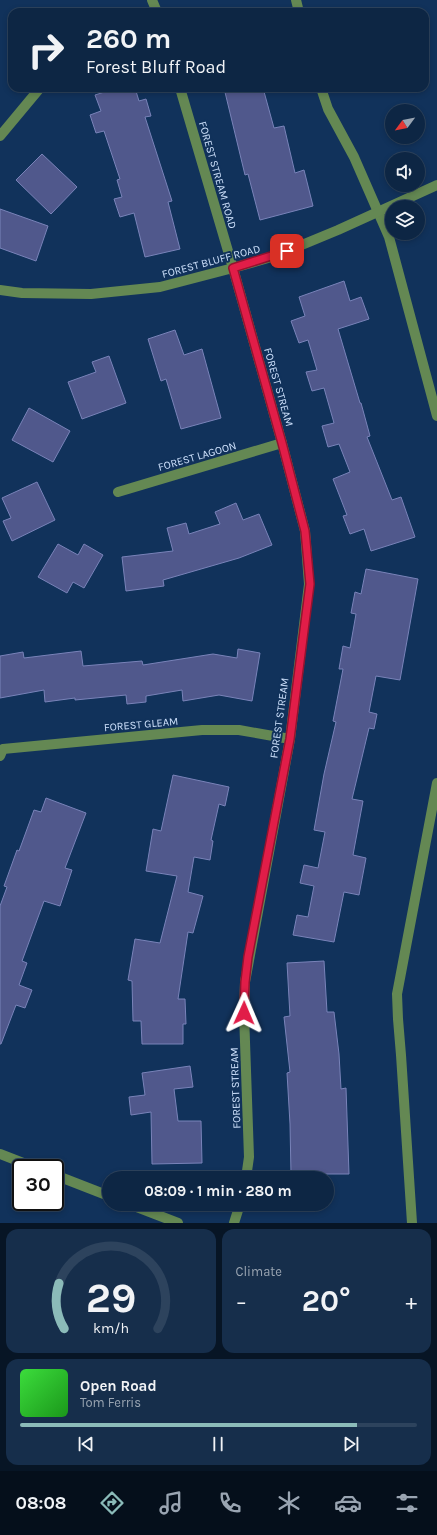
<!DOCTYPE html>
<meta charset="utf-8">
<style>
:root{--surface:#0d2644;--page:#162e4b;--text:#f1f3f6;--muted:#9aa5b2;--line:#2d435d;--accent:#8bbbb9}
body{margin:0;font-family:Karla,sans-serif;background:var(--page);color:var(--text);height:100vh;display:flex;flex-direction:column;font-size:15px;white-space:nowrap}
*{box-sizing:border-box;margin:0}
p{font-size:13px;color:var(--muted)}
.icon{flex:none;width:22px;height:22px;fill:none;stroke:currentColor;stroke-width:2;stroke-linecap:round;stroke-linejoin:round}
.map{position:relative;height:1223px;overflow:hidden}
.details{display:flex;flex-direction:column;gap:6px;padding:6px;background:#071525;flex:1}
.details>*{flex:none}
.banner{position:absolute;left:8px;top:8px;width:421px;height:84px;border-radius:12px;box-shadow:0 2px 6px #0003,0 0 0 1px var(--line);background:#0d2644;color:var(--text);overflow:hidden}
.needle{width:26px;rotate:238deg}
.buttons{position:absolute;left:385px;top:104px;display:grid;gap:8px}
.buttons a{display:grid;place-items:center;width:40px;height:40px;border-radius:50%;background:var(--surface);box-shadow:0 2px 6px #0003,0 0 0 1px var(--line);font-size:20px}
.speed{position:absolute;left:12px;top:1159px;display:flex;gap:8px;font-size:20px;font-weight:700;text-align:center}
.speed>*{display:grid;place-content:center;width:52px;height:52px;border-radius:50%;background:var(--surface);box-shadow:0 2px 6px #0003,0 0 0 1px var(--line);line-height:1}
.speed .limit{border:2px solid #111;border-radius:6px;background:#fff;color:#111}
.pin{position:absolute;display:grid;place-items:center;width:34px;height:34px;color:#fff;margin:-17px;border-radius:8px;box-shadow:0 2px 6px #0006}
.me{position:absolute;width:44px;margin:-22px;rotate:1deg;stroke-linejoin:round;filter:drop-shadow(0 0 3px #0008)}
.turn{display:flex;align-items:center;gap:14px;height:84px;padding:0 12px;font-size:18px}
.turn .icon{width:52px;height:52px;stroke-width:2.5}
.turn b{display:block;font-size:28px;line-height:34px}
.big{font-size:30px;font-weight:700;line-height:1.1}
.details .card{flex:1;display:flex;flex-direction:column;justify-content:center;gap:6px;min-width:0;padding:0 14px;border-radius:12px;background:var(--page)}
.details .dial{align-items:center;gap:0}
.dial svg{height:104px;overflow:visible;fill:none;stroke:var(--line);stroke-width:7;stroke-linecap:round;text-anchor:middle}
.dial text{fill:var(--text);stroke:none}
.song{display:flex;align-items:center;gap:12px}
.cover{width:48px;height:48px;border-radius:6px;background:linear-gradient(135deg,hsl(120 70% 55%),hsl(120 70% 35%))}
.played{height:4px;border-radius:2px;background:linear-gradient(90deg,var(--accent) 85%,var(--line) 85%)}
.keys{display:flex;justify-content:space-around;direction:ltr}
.heat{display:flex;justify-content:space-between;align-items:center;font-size:22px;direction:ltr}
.details .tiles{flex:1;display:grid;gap:6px;grid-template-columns:1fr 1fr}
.card:last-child{grid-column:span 2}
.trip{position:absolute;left:102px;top:1171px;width:232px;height:40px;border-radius:20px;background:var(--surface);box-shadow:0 2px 6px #0003,0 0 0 1px var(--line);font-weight:700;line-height:40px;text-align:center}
.menu{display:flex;height:64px;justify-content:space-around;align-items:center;background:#050f1b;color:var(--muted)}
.menu .icon{width:28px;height:28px}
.menu .current{color:var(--accent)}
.menu b{font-size:18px;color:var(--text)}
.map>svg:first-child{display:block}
</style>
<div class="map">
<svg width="437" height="1223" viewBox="0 0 437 1223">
<rect width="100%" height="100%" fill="#11325b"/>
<g fill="#50588c" stroke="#7983b9">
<polygon points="117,88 135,88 139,101 146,99 151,116 145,117 172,201 168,202 180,249 145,257 134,213 120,217 114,199 122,197 117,180 120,179 104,131 96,133 90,115 101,111 95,95"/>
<polygon points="224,88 263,88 274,128 284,126 295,173 304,170 313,206 260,220 248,174 245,175"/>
<polygon points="42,154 77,187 51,214 16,180"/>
<polygon points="0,209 48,226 36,261 0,248"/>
<polygon points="344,281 350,301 361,297 369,319 338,329 360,403 361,403 370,436 367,437 392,500 401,497 415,537 371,551 364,529 350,534 343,516 347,515 333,479 350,472 339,444 328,447 322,426 334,423 324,388 312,391 306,372 317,370 308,340 299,343 291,321 305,316 299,297"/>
<polygon points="175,330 184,355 202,349 221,418 181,429 166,379 161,381 148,339"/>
<polygon points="109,356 126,403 82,419 68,382 96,372 92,362"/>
<polygon points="29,408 70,431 53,462 12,440"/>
<polygon points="37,482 55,520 12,541 3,521 11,518 2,498"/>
<polygon points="236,503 243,520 259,514 272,545 239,558 163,580 164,586 126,591 122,557 173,551 167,528 186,523 189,534 220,524 215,512"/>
<polygon points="58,544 78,555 84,544 103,555 84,588 73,582 67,593 38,577"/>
<polygon points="366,569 418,579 400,680 376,676 369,712 377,714 374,729 369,728 352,799 363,801 353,855 366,858 359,895 344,892 334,942 293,935 297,915 308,917 314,886 300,883 304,865 318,868 325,832 314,830 324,774 336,722 333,721 343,669 339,669 343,646 350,648 356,614 351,613 355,592 361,594"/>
<polygon points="238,649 260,653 252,701 219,695 183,701 182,690 146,696 146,702 127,704 126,695 75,700 75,698 45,702 44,690 0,698 0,656 23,652 24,658 81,651 83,666 142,661 143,665 213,654 237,658"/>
<polygon points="173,775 229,787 225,806 219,804 211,840 213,841 210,860 194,857 188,892 203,896 193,933 188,932 178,999 185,999 186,1024 183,1024 183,1044 142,1044 141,1021 133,1021 132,981 128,980 135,939 160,943 177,876 146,871 153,829 161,831"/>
<polygon points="46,798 86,813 65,868 72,870 60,906 44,901 22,961 27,963 19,985 32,990 25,1008 16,1005 1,1044 0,1044 0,906 7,887 4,886 17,850 19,851 34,810 41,812"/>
<polygon points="324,961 327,1012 334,1012 339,1054 341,1089 346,1088 349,1174 291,1174 290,1124 287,1073 290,1072 284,1017 290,1016 287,963"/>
<polygon points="190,1066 193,1087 174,1089 178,1121 201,1121 202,1163 152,1164 151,1112 131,1115 129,1097 145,1095 142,1073"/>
</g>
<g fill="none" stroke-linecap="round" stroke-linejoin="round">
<g stroke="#648853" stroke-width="10">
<polyline points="152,0 157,12"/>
<polyline points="296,0 299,12"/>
<polyline points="180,88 233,268 282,443 305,531 309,584 290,739 245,982 244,1013 249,1157 246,1178"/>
<polyline points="321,88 328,109 354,157 389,237 437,416"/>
<polyline points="0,136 40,88"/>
<polyline points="0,290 22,293 91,294 160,287 233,268 275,256 338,230 437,185"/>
<polyline points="118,492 282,443"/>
<polyline points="0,756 3,749 202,730 239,730 290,739"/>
<polyline points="0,1154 36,1168"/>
<polyline points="55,1175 109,1196"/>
<polyline points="129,1204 178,1223"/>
<polyline points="234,1223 240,1204"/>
<polyline points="412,1223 401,1055 398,1019 397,994 437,783"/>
</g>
</g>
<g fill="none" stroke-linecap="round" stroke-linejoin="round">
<g stroke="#92132f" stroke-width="10">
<polyline id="route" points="244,1013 245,982 248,957 290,739 310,584 305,531 282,443 233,268 287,251"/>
</g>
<use href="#route" stroke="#e11d48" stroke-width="7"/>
</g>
<g text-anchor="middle" stroke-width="4" stroke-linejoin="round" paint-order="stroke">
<g font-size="11" fill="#cee1fc" stroke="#11325b">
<text transform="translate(218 175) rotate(74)" y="4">FOREST STREAM ROAD</text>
<text transform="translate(211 261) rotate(-15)" y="4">FOREST BLUFF ROAD</text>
<text transform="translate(279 387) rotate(74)" y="4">FOREST STREAM</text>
<text transform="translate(197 456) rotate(-16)" y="4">FOREST LAGOON</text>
<text transform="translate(279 718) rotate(-82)" y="4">FOREST STREAM</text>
<text transform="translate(141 724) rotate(-5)" y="4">FOREST GLEAM</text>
<text transform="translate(235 1088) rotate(-92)" y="4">FOREST STREAM</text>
</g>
</g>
</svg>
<div class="buttons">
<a><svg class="needle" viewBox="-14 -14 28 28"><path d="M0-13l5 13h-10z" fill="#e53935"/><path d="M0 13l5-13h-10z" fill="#9aa5b2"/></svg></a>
<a><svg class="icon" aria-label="sound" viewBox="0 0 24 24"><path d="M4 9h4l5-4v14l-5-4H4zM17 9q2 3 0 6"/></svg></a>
<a><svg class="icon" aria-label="layers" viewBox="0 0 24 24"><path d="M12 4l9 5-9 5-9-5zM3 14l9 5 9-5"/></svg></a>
</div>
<div class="speed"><div class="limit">30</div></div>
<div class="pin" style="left:287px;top:251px;background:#d93025"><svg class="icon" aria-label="arrive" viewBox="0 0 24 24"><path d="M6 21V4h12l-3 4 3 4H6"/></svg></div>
<svg class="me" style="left:244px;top:1013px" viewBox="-20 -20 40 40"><path d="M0-17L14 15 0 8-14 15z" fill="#e11d48" stroke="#fff" stroke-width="4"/></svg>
<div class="trip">08:09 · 1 min · 280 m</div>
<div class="banner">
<div class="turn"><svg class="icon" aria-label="right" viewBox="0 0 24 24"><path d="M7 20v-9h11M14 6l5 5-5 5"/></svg><div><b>260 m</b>Forest Bluff Road</div></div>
</div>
</div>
<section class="details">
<div class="tiles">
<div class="card dial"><svg viewBox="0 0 100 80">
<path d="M14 69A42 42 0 1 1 86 69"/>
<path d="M14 69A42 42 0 0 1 10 34" stroke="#8bbbb9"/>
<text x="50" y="56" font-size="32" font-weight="700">29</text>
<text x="50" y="72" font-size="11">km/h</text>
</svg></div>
<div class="card"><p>Climate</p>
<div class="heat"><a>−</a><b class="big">20°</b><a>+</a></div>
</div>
<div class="card">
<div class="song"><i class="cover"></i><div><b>Open Road</b><p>Tom Ferris</p></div></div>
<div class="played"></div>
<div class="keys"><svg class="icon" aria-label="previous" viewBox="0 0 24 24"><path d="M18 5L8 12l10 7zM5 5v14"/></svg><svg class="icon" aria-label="pause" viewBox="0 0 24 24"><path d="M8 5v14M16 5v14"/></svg><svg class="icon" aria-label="next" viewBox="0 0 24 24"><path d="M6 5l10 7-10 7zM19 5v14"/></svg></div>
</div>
</div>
</section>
<nav class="menu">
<b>08:08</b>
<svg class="icon current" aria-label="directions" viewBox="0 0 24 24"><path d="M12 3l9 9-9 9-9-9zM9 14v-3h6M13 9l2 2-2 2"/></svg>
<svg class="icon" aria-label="music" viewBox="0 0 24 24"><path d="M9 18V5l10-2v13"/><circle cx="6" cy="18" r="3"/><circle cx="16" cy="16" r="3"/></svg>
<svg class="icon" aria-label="phone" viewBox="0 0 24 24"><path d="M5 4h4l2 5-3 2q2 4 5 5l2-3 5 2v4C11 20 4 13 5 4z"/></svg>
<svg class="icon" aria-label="climate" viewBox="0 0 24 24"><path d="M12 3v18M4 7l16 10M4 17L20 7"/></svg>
<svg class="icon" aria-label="car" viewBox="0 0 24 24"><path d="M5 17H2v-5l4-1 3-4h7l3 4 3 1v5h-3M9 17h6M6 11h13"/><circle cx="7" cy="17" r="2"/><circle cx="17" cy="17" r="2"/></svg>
<svg class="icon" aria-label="filters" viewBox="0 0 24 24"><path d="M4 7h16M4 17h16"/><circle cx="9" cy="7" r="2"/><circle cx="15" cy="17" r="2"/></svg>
</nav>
